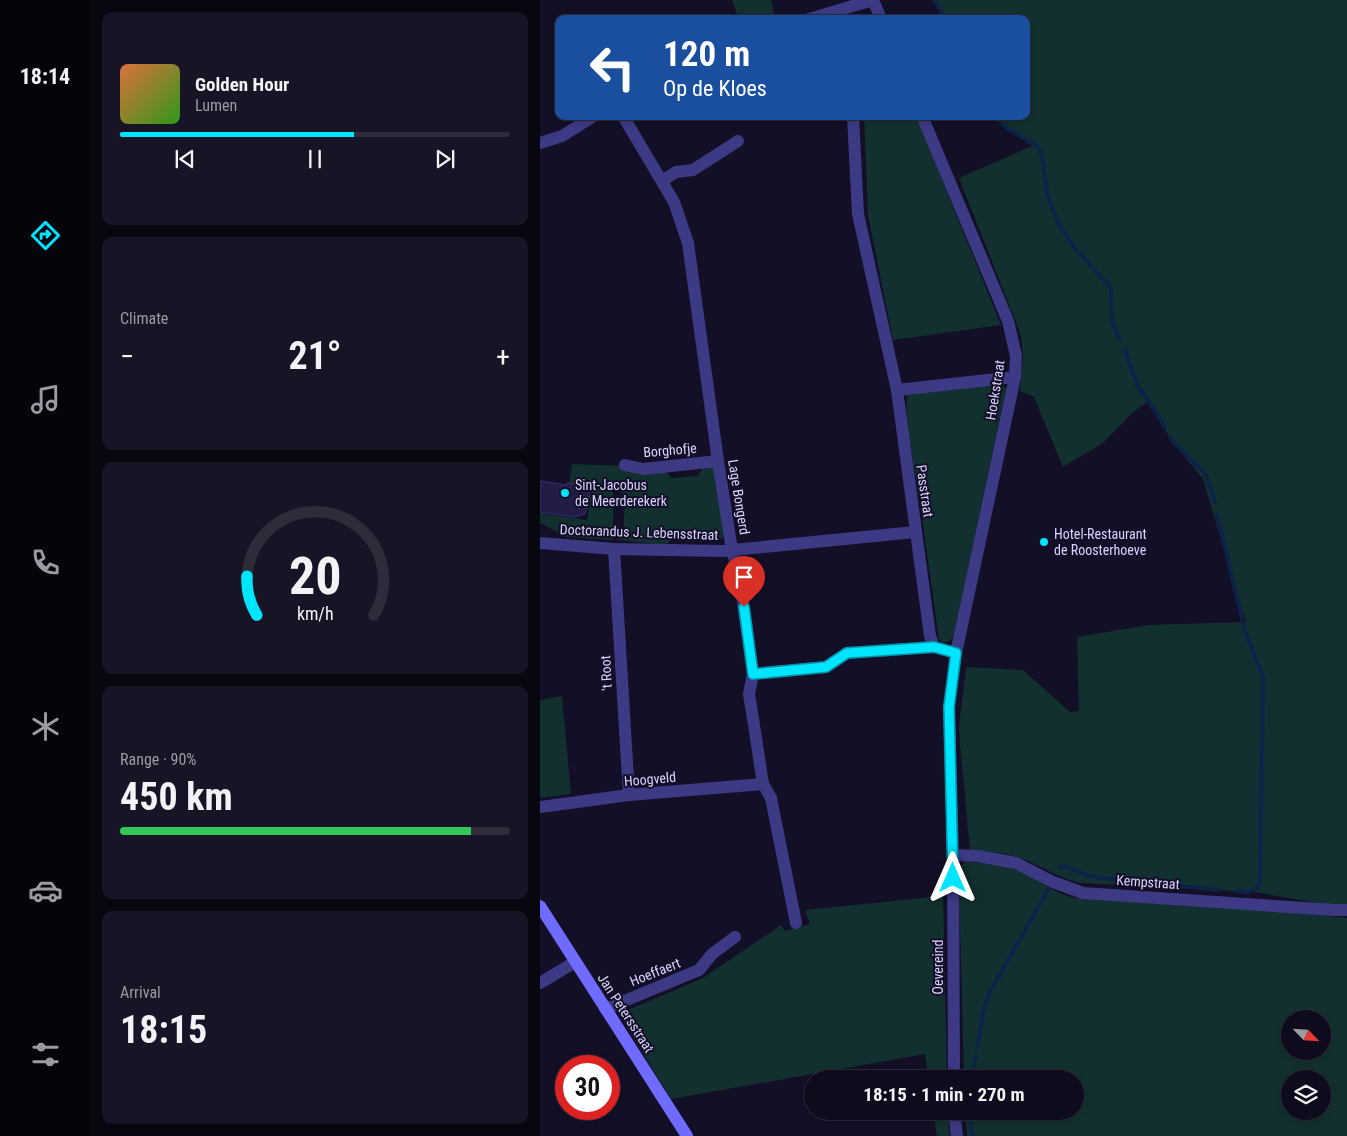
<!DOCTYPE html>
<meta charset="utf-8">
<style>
:root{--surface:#0e0b1c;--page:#171425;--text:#f1f3f6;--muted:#9b9ba3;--line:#2e2b3b;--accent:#00e5ff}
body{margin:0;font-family:"Roboto Condensed",sans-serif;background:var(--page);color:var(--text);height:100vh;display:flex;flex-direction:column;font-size:19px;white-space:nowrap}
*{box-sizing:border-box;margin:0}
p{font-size:16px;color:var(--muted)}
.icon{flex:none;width:28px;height:28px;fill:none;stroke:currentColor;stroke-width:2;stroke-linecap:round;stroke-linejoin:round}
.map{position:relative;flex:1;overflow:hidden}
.side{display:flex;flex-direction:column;gap:12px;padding:12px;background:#08060f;width:450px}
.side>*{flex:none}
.top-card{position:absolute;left:15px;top:15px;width:475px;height:105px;border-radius:10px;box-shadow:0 2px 8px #0003,0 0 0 1px var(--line);background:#1a4fa0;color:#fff;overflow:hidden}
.needle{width:32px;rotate:115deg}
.tools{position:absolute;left:741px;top:1010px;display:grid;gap:10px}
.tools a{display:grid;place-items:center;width:50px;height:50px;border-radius:50%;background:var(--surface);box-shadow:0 2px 8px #0003,0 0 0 1px var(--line);font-size:25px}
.speed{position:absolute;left:15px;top:1055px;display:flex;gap:10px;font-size:25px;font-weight:700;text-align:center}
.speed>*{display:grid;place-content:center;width:65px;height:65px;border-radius:50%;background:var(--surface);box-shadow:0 2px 8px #0003,0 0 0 1px var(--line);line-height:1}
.speed .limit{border:8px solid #d22;background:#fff;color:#111}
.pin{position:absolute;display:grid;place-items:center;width:42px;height:42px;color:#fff;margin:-51px -21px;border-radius:50% 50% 50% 0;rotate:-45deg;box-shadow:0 0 5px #0007}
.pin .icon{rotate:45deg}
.me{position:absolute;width:55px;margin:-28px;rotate:0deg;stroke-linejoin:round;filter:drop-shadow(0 0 4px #0008)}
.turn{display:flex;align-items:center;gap:18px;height:105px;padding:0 25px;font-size:22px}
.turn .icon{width:65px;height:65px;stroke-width:2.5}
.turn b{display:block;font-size:35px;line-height:42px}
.big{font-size:38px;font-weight:700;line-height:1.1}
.side .tile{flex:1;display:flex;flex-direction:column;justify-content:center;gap:8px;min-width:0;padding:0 18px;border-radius:10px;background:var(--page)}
.side .dial{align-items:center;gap:0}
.dial svg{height:130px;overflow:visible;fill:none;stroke:var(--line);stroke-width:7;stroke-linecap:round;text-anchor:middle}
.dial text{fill:var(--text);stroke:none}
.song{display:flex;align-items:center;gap:15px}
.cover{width:60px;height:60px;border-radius:8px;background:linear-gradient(135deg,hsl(20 70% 55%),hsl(110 70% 35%))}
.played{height:5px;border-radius:2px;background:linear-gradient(90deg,var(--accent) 60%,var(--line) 60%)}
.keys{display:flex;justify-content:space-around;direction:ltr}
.heat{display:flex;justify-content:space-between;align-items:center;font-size:28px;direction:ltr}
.charge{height:8px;border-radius:4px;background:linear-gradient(90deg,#34c759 90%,var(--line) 0)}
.trip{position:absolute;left:264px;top:1070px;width:280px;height:50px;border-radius:25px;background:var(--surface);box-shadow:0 2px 8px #0003,0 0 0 1px var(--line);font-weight:700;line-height:50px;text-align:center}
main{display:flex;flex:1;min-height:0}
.menu{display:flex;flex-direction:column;width:90px;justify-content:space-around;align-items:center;background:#06040b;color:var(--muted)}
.menu .icon{width:35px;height:35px}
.menu .current{color:var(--accent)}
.menu b{font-size:22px;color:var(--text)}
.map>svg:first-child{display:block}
</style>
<main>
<nav class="menu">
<b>18:14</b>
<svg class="icon current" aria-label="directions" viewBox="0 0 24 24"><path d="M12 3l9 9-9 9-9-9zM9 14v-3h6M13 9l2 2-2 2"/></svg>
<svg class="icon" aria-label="music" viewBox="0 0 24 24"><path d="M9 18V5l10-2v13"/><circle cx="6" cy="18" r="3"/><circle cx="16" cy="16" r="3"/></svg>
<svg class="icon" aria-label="phone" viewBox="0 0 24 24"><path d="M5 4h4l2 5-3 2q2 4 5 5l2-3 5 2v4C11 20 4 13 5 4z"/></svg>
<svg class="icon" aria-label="climate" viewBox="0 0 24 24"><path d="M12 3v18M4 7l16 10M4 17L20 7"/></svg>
<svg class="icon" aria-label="car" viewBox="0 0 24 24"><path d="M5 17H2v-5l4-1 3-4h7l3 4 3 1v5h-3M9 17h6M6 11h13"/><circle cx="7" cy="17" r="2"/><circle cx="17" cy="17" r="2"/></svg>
<svg class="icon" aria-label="filters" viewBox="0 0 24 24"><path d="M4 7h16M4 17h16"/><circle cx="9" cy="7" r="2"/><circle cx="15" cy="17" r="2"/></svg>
</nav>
<section class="side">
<div class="tile">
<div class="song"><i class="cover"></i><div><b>Golden Hour</b><p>Lumen</p></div></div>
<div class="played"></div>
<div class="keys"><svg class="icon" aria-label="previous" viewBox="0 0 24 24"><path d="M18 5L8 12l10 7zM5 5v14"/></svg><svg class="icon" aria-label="pause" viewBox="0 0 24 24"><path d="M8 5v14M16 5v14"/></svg><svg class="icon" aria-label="next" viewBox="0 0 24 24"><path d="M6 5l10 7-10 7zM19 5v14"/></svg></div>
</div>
<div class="tile"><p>Climate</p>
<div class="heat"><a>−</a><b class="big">21°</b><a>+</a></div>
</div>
<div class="tile dial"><svg viewBox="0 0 100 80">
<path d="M14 69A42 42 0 1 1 86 69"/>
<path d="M14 69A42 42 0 0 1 8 45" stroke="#00e5ff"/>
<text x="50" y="56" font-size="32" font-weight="700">20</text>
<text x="50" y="72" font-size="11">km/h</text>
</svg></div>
<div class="tile"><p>Range · 90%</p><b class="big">450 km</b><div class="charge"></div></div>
<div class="tile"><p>Arrival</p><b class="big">18:15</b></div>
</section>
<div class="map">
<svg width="807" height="1136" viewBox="0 0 807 1136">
<rect width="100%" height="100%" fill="#130f26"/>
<g fill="#12302f" fill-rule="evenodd">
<polygon points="192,0 231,0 234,15 224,19 199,19"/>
<path d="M392 0H807V904L789 905 715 892 540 883C519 878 503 867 483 859 467 852 447 852 430 850L420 745 419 726 426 667 483 670 530 712 539 711 537 637 608 625 706 622 663 479 633 442 607 402 591 414 563 443 523 467 494 397 480 391 483 357 481 335 419 178 492 146 461 125 453 116H486V19H403Z"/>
<polygon points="324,116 376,116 461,325 353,340 328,215"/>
<polygon points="460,383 466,388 414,635 410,641 403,643 399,640 380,503 366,422 367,394"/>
<polygon points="32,464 84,466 126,472 131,478 158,476 163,468 174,466 185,537 173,541 131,540 126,545 77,540 77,536 83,535 85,503 81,491 73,491 73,540 27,537 0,523 0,513 47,520 53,481 36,478 35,483 29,483"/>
<polygon points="22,696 31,794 0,798 0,700"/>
<path d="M424 862C443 863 464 864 482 872 500 880 514 893 534 898L753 912 807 918V1136H427L425 1111H535V1079H424L419 886 420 871ZM750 1019H782V1051H750ZM750 1079H782V1111H750Z"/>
<polygon points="403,891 407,1079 388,1079 385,1054 131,1099 79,1014 163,978 241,925 245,931 270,924 265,910 392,897 393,892"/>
<polygon points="393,1111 407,1111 410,1136 397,1136"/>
</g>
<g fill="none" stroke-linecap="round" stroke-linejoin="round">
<g stroke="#0c2248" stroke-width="4">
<polyline points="395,0 405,19"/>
<polyline points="455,116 465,127 497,146 502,154 507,194 519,225 535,248 571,288 572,321 580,340"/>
<polyline points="585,350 598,387 613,407 625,428"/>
<polyline points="630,438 665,473 675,502"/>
<polyline points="677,514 705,631 723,677 720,881 716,889 708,892 695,891"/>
<polyline points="520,868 524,866 548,876 562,878 680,890"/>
<polyline points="438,1046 443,1012 450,992 508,890"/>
<polyline points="432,1079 436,1056"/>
<polyline points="429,1111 432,1136"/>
</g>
</g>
<polygon fill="#241b47" stroke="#3b2d73" points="37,480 52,482 47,509 45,514 35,517 0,512 0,481 27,485 27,483 36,484"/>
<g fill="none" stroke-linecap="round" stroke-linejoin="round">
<g stroke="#3d3a85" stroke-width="12">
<polyline points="333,0 341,19"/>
<polyline points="269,19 333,0"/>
<polyline points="83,116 134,202 148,243 178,461 192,550 199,574 213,674 209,694 214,725 223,784 231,798 256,923"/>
<polyline points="313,116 318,214 357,390 390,636 394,647 416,653"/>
<polyline points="382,116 468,321 476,356 475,377 416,653 409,707 413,855 414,1079"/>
<polyline points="0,143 22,136 54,116"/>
<polyline points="122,181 136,172 153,170 198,141"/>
<polyline points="357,390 475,377"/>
<polyline points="85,465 103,469 178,461"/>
<polyline points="0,543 74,549 183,551 375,532"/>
<polyline points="74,549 89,795"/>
<polyline points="213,674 286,667 307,653 394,647"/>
<polyline points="0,807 89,795 223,784"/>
<polyline points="413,855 438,856 476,863 513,882 543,893 794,910 807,910"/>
<polyline points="0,983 35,962"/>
<polyline points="65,1009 159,970 172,954 195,937"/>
<polyline points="414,1111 417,1136"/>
</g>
<polyline stroke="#6f6bff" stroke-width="12" points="0,906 147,1136"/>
</g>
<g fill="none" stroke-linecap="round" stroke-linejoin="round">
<g stroke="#0095a6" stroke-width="12">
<polyline id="route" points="204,607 213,674 286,667 307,653 394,647 416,653 409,707 413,878"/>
</g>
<use href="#route" stroke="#00e5ff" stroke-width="9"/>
</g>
<g fill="#00e5ff" stroke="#130f26" stroke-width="2">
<circle cx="25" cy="493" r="5"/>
<circle cx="504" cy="542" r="5"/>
</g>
<g text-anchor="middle" stroke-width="4" stroke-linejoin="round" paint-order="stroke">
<g font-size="14" fill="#d9d4ff" stroke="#130f26">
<text transform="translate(455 390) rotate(-81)" y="5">Hoekstraat</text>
<text transform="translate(130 450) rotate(-5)" y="5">Borghofje</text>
<text transform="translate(385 491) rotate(82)" y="5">Passtraat</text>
<text transform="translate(199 497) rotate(81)" y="5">Lage Bongerd</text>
<text transform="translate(99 532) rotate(2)" y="5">Doctorandus J. Lebensstraat</text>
<text transform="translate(66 673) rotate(-93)" y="5">'t Root</text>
<text transform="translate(110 779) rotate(-5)" y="5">Hoogveld</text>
<text transform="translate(608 882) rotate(4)" y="5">Kempstraat</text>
<text transform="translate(398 967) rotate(-90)" y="5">Oevereind</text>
<text transform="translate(115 972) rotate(-22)" y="5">Hoeffaert</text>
<text transform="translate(86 1013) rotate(57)" y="5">Jan Petersstraat</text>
</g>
<g font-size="14" fill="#d9d4ff" stroke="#130f26" text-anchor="start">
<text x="35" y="490">Sint-Jacobus<tspan x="35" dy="16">de Meerderekerk</tspan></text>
<text x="514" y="539">Hotel-Restaurant<tspan x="514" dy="16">de Roosterhoeve</tspan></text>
</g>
</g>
</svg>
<div class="tools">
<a><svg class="needle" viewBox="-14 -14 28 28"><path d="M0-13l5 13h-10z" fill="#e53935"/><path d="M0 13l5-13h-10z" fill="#9b9ba3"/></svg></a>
<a><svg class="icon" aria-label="layers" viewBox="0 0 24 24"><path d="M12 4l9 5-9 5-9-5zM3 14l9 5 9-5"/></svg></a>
</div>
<div class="speed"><div class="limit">30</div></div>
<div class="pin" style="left:204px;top:607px;background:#d93025"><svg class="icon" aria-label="arrive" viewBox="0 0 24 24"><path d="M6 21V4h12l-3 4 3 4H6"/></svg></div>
<svg class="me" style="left:413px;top:878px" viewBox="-20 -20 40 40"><path d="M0-17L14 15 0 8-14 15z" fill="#00e5ff" stroke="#fff" stroke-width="4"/></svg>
<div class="trip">18:15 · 1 min · 270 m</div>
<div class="top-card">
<div class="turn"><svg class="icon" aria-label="left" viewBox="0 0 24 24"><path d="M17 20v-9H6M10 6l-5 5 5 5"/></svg><div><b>120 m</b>Op de Kloes</div></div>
</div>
</div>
</main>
